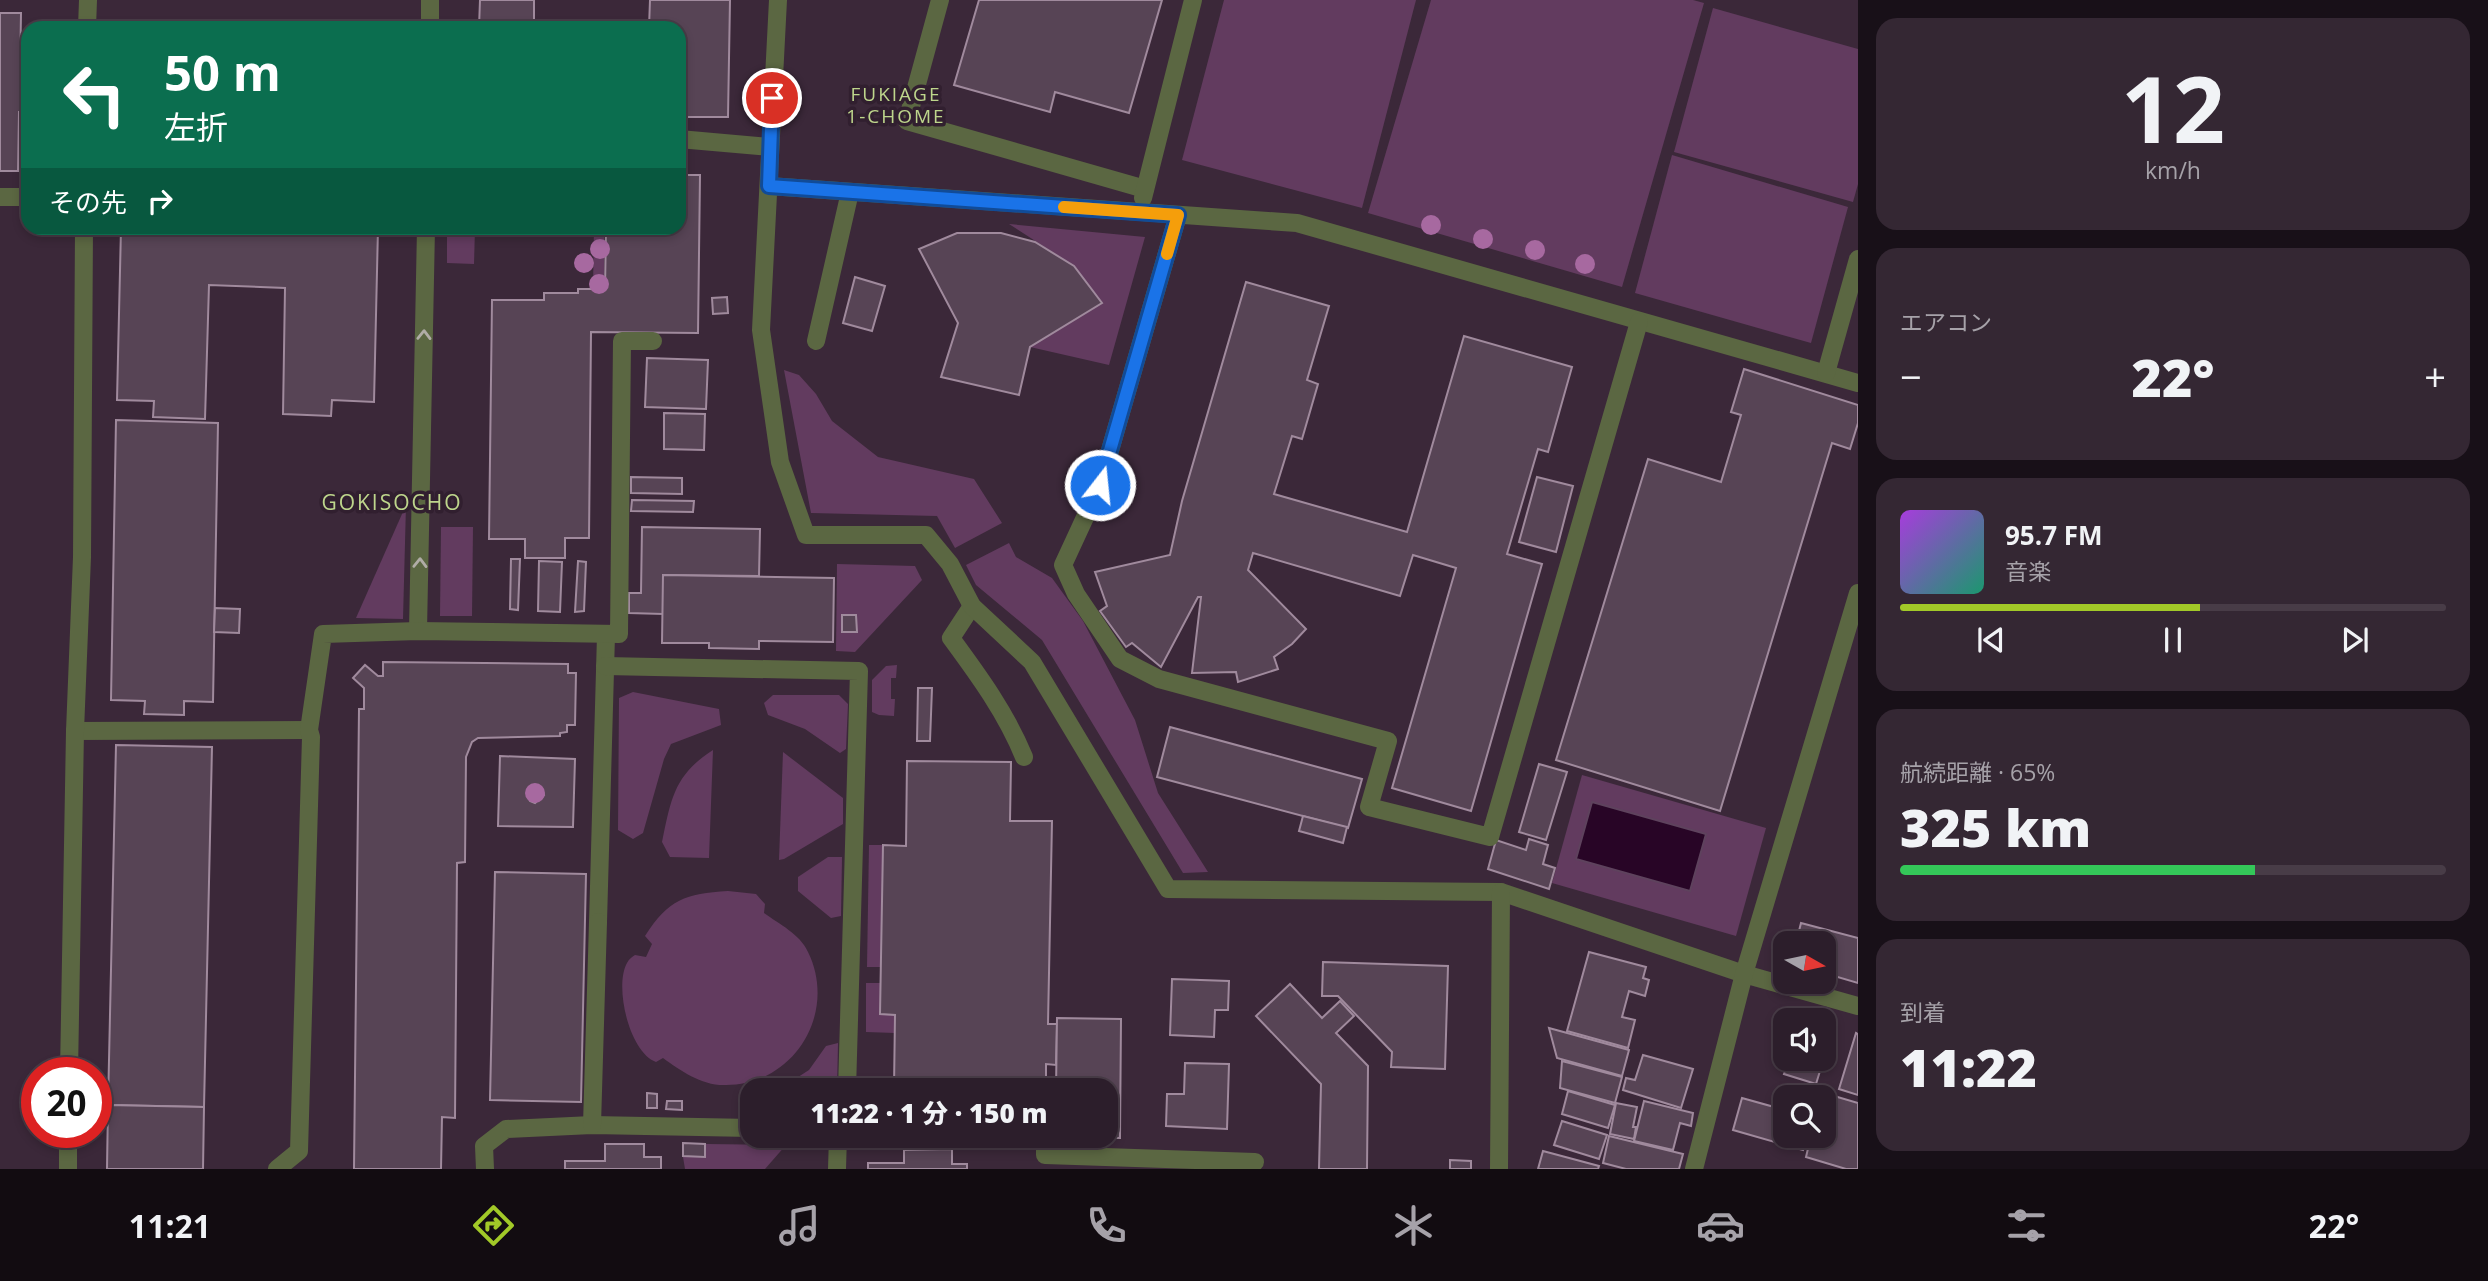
<!DOCTYPE html>
<html lang="ja">
<meta charset="utf-8">
<style>
:root{--surface:#2c1e2b;--page:#342733;--text:#f1f3f6;--muted:#a6a2a9;--line:#483c47;--accent:#a2c928}
body{margin:0;font-family:"Open Sans","Noto Sans JP",sans-serif;background:var(--page);color:var(--text);height:100vh;display:flex;flex-direction:column;font-size:26px;white-space:nowrap}
*{box-sizing:border-box;margin:0}
p{font-size:23px;color:var(--muted)}
.icon{flex:none;width:38px;height:38px;fill:none;stroke:currentColor;stroke-width:2;stroke-linecap:round;stroke-linejoin:round}
.map{position:relative;flex:1;overflow:hidden}
.sheet{display:flex;flex-direction:column;gap:18px;padding:18px;background:#181018;width:630px}
.sheet>*{flex:none}
.guide{position:absolute;left:21px;top:21px;width:665px;height:214px;border-radius:21px;box-shadow:0 4px 10px #0003,0 0 0 2px var(--line);background:#0b6e4f;color:#fff;overflow:hidden}
.needle{width:46px;rotate:99deg}
.controls{position:absolute;left:1773px;top:931px;display:grid;gap:14px}
.controls a{display:grid;place-items:center;width:63px;height:63px;border-radius:14px;background:var(--surface);box-shadow:0 4px 10px #0003,0 0 0 2px var(--line);font-size:35px}
.speed{position:absolute;left:21px;top:1057px;display:flex;gap:14px;font-size:35px;font-weight:700;text-align:center}
.speed>*{display:grid;place-content:center;width:91px;height:91px;border-radius:50%;background:var(--surface);box-shadow:0 4px 10px #0003,0 0 0 2px var(--line);line-height:1}
.speed .limit{border:10px solid #d22;background:#fff;color:#111}
.pin{position:absolute;display:grid;place-items:center;width:60px;height:60px;color:#fff;margin:-30px;border:4px solid #fff;border-radius:50%;box-shadow:0 2px 7px #0007}
.me{position:absolute;width:77px;margin:-38px;rotate:16deg;stroke-linejoin:round;filter:drop-shadow(0 0 5px #0008)}
.turn{display:flex;align-items:center;gap:24px;height:147px;padding:0 28px;font-size:32px}
.turn .icon{width:91px;height:91px;stroke-width:2.5}
.turn b{display:block;font-size:49px;line-height:60px}
.then{display:flex;align-items:center;height:66px;padding:0 28px;background:#0003;gap:14px;font-size:26px}
.big{font-size:52px;font-weight:800;line-height:1.1}
.sheet .tile{flex:1;display:flex;flex-direction:column;justify-content:center;gap:10px;min-width:0;padding:0 24px;border-radius:21px;background:var(--page)}
.sheet .dial{align-items:center;gap:0}
.dial b{font-size:91px;line-height:1}
.song{display:flex;align-items:center;gap:21px}
.cover{width:84px;height:84px;border-radius:10px;background:linear-gradient(135deg,hsl(280 70% 55%),hsl(160 70% 35%))}
.played{height:7px;border-radius:4px;background:linear-gradient(90deg,var(--accent) 55%,var(--line) 55%)}
.keys{display:flex;justify-content:space-around;direction:ltr}
.heat{display:flex;justify-content:space-between;align-items:center;font-size:38px;direction:ltr}
.charge{height:10px;border-radius:5px;background:linear-gradient(90deg,#34c759 65%,var(--line) 0)}
.trip{position:absolute;left:740px;top:1078px;width:378px;height:70px;border-radius:21px;background:var(--surface);box-shadow:0 4px 10px #0003,0 0 0 2px var(--line);font-weight:800;line-height:70px;text-align:center}
.menu{display:flex;height:112px;justify-content:space-around;align-items:center;background:#120c11;color:var(--muted)}
.menu .icon{width:49px;height:49px}
.menu .current{color:var(--accent)}
.menu b{font-size:32px;color:var(--text)}
main{display:flex;flex:1;min-height:0}
.map>svg:first-child{display:block}
</style>
<main>
<div class="map">
<svg width="1858" height="1169" viewBox="0 0 1858 1169">
<rect width="100%" height="100%" fill="#3b2839"/>
<g fill="#623b5f">
<polygon points="1224,0 1416,0 1362,208 1182,160"/>
<polygon points="1431,0 1693,0 1704,3 1622,287 1368,213"/>
<polygon points="1713,8 1858,49 1858,184 1853,202 1674,152"/>
<polygon points="1672,155 1848,207 1811,343 1635,293"/>
<polygon points="1009,224 1145,237 1109,365 1030,347 1102,303 1074,266"/>
<polygon points="447,228 475,228 474,264 447,263"/>
<polygon points="594,228 604,228 604,288 593,288"/>
<polygon points="784,370 799,375 816,394 832,421 878,457 974,479 1002,523 955,548 937,516 811,513"/>
<polygon points="406,505 403,619 356,618"/>
<polygon points="441,527 473,527 472,616 440,616"/>
<polygon points="1009,543 1016,557 1052,578 1083,621 1135,720 1158,793 1208,872 1183,873 1042,640 976,585 966,565"/>
<polygon points="837,564 915,566 922,580 855,652 836,651"/>
<polygon points="897,665 896,678 891,678 891,699 895,699 894,716 879,715 872,712 872,680 886,666"/>
<polygon points="633,692 719,709 721,725 671,744 664,759 643,833 633,839 618,830 619,698"/>
<polygon points="773,695 839,695 848,704 846,749 840,753 805,729 768,715 764,703"/>
<path d="M713 750 709 858 670 857 662 842C671 799 674 775 713 750Z"/>
<polygon points="783,752 843,798 843,824 784,859 779,860"/>
<polygon points="1582,775 1766,828 1736,936 1552,883"/>
<polygon points="869,845 883,845 881,967 867,967"/>
<polygon points="828,857 842,857 841,916 831,918 798,891 798,877"/>
<path d="M728 891 756 894 765 904 764 913C779 924 800 934 808 952 838 1013 794 1085 726 1085 702 1086 681 1071 663 1058L656 1062C629 1052 614 986 627 963 629 959 632 957 635 955L646 957 652 944 645 936C669 899 685 894 728 891Z"/>
<polygon points="866,983 880,983 880,1014 895,1015 895,1033 866,1032"/>
<polygon points="838,1043 837,1090 778,1090 809,1070 826,1046"/>
<polygon points="706,1144 786,1145 765,1169 685,1169 683,1157 706,1157"/>
</g>
<polygon fill="#280526" stroke="#5e425d" stroke-width="2" points="1592,802 1706,834 1690,891 1576,859"/>
<g fill="#574455" stroke="#a08a9d" stroke-width="2" fill-rule="evenodd">
<polygon points="480,0 534,0 534,28 479,28"/>
<polygon points="650,0 730,0 728,117 679,117 679,28 649,28"/>
<polygon points="979,0 1162,0 1129,113 1055,92 1050,112 954,85"/>
<polygon points="0,13 21,13 20,74 28,74 28,112 19,112 18,171 0,171"/>
<polygon points="679,175 700,175 698,333 591,332 589,538 565,538 565,558 525,558 525,539 489,539 492,300 544,300 544,293 578,293 578,289 605,289 606,228 679,228"/>
<polygon points="121,228 378,228 374,402 332,400 331,416 283,414 285,288 209,285 205,419 153,417 154,401 117,400"/>
<polygon points="957,233 1001,233 1035,242 1074,266 1102,303 1030,347 1019,395 941,377 958,323 919,249"/>
<polygon points="855,277 885,286 872,331 843,323"/>
<polygon points="1246,282 1329,306 1307,380 1318,384 1302,439 1292,436 1274,494 1407,532 1464,336 1572,367 1548,452 1538,449 1507,554 1542,564 1471,811 1392,788 1456,568 1413,555 1400,596 1253,553 1248,570 1306,629 1292,644 1274,657 1278,669 1238,682 1236,672 1192,673 1201,597 1198,597 1161,667 1132,643 1126,647 1100,611 1107,606 1095,572 1170,555 1182,501"/>
<polygon points="727,297 728,313 713,314 712,298"/>
<polygon points="647,358 708,360 706,409 645,407"/>
<polygon points="1744,369 1858,405 1858,423 1850,449 1832,443 1720,811 1556,760 1648,459 1721,482 1741,415 1731,412"/>
<polygon points="664,413 705,414 704,450 664,449"/>
<polygon points="116,420 218,423 213,702 184,701 184,715 144,714 145,701 111,700"/>
<polygon points="631,477 682,478 682,494 631,493"/>
<polygon points="1537,477 1573,486 1556,552 1519,542"/>
<polygon points="632,500 694,501 693,512 631,511"/>
<polygon points="642,527 760,529 759,576 663,575 663,614 629,613 629,593 641,593"/>
<polygon points="511,559 520,559 518,610 510,609"/>
<polygon points="539,561 562,562 560,612 538,611"/>
<polygon points="578,561 586,562 584,611 575,612"/>
<polygon points="663,575 834,578 833,642 759,641 759,649 709,648 709,643 662,643"/>
<polygon points="215,608 240,609 239,633 214,632"/>
<polygon points="842,615 856,615 857,632 842,632"/>
<polygon points="383,662 568,664 568,673 576,673 575,725 567,725 567,732 560,733 560,736 478,738 472,742 466,757 465,862 457,863 455,1118 442,1117 441,1169 354,1169 359,709 364,709 364,688 353,678 365,665 378,676 383,676"/>
<polygon points="918,688 932,688 930,741 917,741"/>
<polygon points="1170,727 1362,779 1348,828 1157,777"/>
<polygon points="116,745 212,747 204,1107 108,1105"/>
<path d="M500 756 575 759 573 827 498 826ZM534 785 541 788 544 795 535 803 530 801 527 794 528 789Z"/>
<polygon points="907,761 1011,762 1010,821 1052,821 1048,1024 1057,1024 1056,1065 1046,1064 1046,1090 894,1088 895,1015 880,1014 883,845 906,846"/>
<polygon points="1539,764 1567,772 1546,840 1519,832"/>
<polygon points="1303,816 1347,827 1343,843 1299,831"/>
<polygon points="1529,839 1548,845 1543,864 1555,868 1549,889 1488,869 1496,840 1526,850"/>
<polygon points="495,872 586,874 581,1102 490,1100"/>
<polygon points="1801,923 1858,938 1858,983 1824,973 1824,943 1796,943"/>
<polygon points="1589,952 1646,967 1643,978 1649,980 1645,996 1629,991 1622,1017 1635,1020 1628,1048 1567,1031"/>
<polygon points="1323,962 1448,966 1445,1069 1391,1067 1392,1052 1338,996 1322,996"/>
<polygon points="1172,979 1229,981 1228,1010 1215,1010 1214,1037 1170,1035"/>
<polygon points="1290,984 1322,1018 1340,1001 1354,1016 1336,1033 1368,1066 1367,1169 1319,1169 1321,1084 1256,1016"/>
<polygon points="1057,1018 1121,1019 1120,1138 1055,1137 1106,1136 1106,1090 1056,1090"/>
<polygon points="1549,1028 1629,1050 1622,1076 1557,1058"/>
<polygon points="1856,1033 1858,1034 1858,1095 1839,1089"/>
<polygon points="1643,1055 1693,1069 1681,1108 1623,1090 1626,1078 1635,1080"/>
<polygon points="1562,1061 1622,1077 1615,1103 1560,1088"/>
<polygon points="1789,1061 1820,1071 1816,1084 1784,1074"/>
<polygon points="1185,1063 1229,1064 1227,1129 1166,1126 1167,1094 1184,1094"/>
<polygon points="1568,1091 1615,1105 1608,1128 1562,1114"/>
<polygon points="647,1093 657,1094 657,1108 647,1108"/>
<polygon points="1824,1093 1858,1103 1858,1169 1846,1169 1806,1157 1811,1136 1824,1136"/>
<polygon points="1742,1098 1785,1110 1785,1136 1807,1136 1803,1150 1733,1130"/>
<polygon points="667,1101 682,1101 682,1110 666,1109"/>
<polygon points="1644,1101 1693,1113 1691,1126 1680,1123 1673,1150 1634,1141"/>
<polygon points="1616,1103 1637,1107 1633,1127 1636,1127 1634,1139 1610,1134"/>
<polygon points="108,1105 204,1107 203,1169 107,1169"/>
<polygon points="1562,1121 1607,1135 1599,1159 1554,1145"/>
<polygon points="1609,1136 1683,1154 1679,1169 1626,1169 1603,1163"/>
<polygon points="683,1143 705,1144 705,1157 683,1156"/>
<polygon points="605,1144 644,1144 644,1157 661,1157 661,1169 565,1169 565,1161 605,1161"/>
<polygon points="952,1149 952,1164 967,1164 967,1169 868,1169 868,1163 904,1163 904,1150"/>
<polygon points="1543,1151 1599,1166 1598,1169 1538,1169"/>
<polygon points="1450,1160 1471,1161 1471,1169 1450,1169"/>
</g>
<g fill="none" stroke-linecap="round" stroke-linejoin="round">
<g stroke="#5b6742" stroke-width="18">
<polyline points="940,0 907,121 1145,189"/>
<polyline points="87,28 88,0"/>
<polyline points="430,28 430,0"/>
<polyline points="679,139 769,147"/>
<polyline points="769,186 1297,223 1858,383"/>
<polyline points="0,197 28,197"/>
<polyline points="1143,198 1193,0"/>
<polyline points="1178,215 1100,485 1063,565 1076,594 1120,659 1159,679 1388,741 1369,807 1490,837 1639,322"/>
<polyline points="816,341 850,192"/>
<polyline points="1826,373 1858,259"/>
<path d="M972 606 951 638C979 676 1006 713 1024 757"/>
<polyline points="418,631 426,228"/>
<polyline points="75,731 309,730"/>
<polyline points="598,922 606,635"/>
<polyline points="69,1073 75,731 82,557 84,228"/>
<polyline points="1045,1136 1045,1155 1255,1162"/>
<polyline points="68,1169 68,1132"/>
<polyline points="277,1169 299,1151 311,737 309,730 323,634 418,631 619,634 622,341 653,341"/>
<polyline points="485,1169 484,1146 506,1129 592,1125 752,1128"/>
<polyline points="837,1169 838,1136"/>
</g>
<g stroke="#5b6742" stroke-width="18">
<polyline points="778,0 761,330 780,462 806,535 926,535 950,564 972,606 1032,662 1168,889 1501,892 1744,974 1858,1006"/>
<polyline points="605,666 859,671 847,1090"/>
<polyline points="592,1125 598,922"/>
<polyline points="1499,1169 1501,892"/>
<polyline points="1694,1169 1744,974 1858,593"/>
</g>
</g>
<g fill="#a769a0">
<circle cx="1431" cy="225" r="10"/>
<circle cx="1483" cy="239" r="10"/>
<circle cx="600" cy="249" r="10"/>
<circle cx="1535" cy="250" r="10"/>
<circle cx="584" cy="263" r="10"/>
<circle cx="1585" cy="264" r="10"/>
<circle cx="599" cy="284" r="10"/>
<circle cx="535" cy="793" r="10"/>
</g>
<defs><path id="oneway-chevron" d="M-2-3.5L2.5 0L-2 3.5" fill="none" stroke-width="1.6" stroke-linecap="round" stroke-linejoin="round" transform="scale(1.75)"/></defs>
<g stroke="#b0aca6">
<use href="#oneway-chevron" transform="translate(424 335) rotate(-89)"/>
<use href="#oneway-chevron" transform="translate(420 563) rotate(-89)"/>
</g>
<g fill="none" stroke-linecap="round" stroke-linejoin="round">
<g stroke="#114b97" stroke-width="18">
<polyline id="route" points="772,98 769,186 1178,215 1100,485"/>
</g>
<use href="#route" stroke="#1a73e8" stroke-width="12"/>
<polyline stroke="#f59e0b" stroke-width="12" points="1064,207 1178,215 1167,254"/>
</g>
<g text-anchor="middle" stroke-width="7" stroke-linejoin="round" paint-order="stroke">
<g font-size="19" letter-spacing="2" fill="#bed68c" stroke="#311f2f">
<text x="896" y="101">FUKIAGE<tspan x="896" dy="22">1-CHOME</tspan></text>
</g>
<g font-size="21" letter-spacing="2" fill="#bed68c" stroke="#311f2f">
<text x="392" y="510">GOKISOCHO</text>
</g>
</g>
</svg>
<div class="controls">
<a><svg class="needle" viewBox="-14 -14 28 28"><path d="M0-13l5 13h-10z" fill="#e53935"/><path d="M0 13l5-13h-10z" fill="#a6a2a9"/></svg></a>
<a><svg class="icon" aria-label="sound" viewBox="0 0 24 24"><path d="M4 9h4l5-4v14l-5-4H4zM17 9q2 3 0 6"/></svg></a>
<a><svg class="icon" aria-label="search" viewBox="0 0 24 24"><circle cx="10" cy="10" r="6"/><path d="M15 15l6 6"/></svg></a>
</div>
<div class="speed"><div class="limit">20</div></div>
<div class="pin" style="left:772px;top:98px;background:#d93025"><svg class="icon" aria-label="arrive" viewBox="0 0 24 24"><path d="M6 21V4h12l-3 4 3 4H6"/></svg></div>
<svg class="me" style="left:1100px;top:485px" viewBox="-20 -20 40 40"><circle r="17" fill="#1a73e8" stroke="#fff" stroke-width="3"/><path d="M0-11L8 9 0 5-8 9z" fill="#fff"/></svg>
<div class="trip">11:22 · 1 分 · 150 m</div>
<div class="guide">
<div class="turn"><svg class="icon" aria-label="left" viewBox="0 0 24 24"><path d="M17 20v-9H6M10 6l-5 5 5 5"/></svg><div><b>50 m</b>左折</div></div>
<div class="then">その先<svg class="icon" aria-label="right" viewBox="0 0 24 24"><path d="M7 20v-9h11M14 6l5 5-5 5"/></svg></div>
</div>
</div>
<section class="sheet">
<div class="tile dial"><b>12</b><p>km/h</p></div>
<div class="tile"><p>エアコン</p>
<div class="heat"><a>−</a><b class="big">22°</b><a>+</a></div>
</div>
<div class="tile">
<div class="song"><i class="cover"></i><div><b>95.7 FM</b><p>音楽</p></div></div>
<div class="played"></div>
<div class="keys"><svg class="icon" aria-label="previous" viewBox="0 0 24 24"><path d="M18 5L8 12l10 7zM5 5v14"/></svg><svg class="icon" aria-label="pause" viewBox="0 0 24 24"><path d="M8 5v14M16 5v14"/></svg><svg class="icon" aria-label="next" viewBox="0 0 24 24"><path d="M6 5l10 7-10 7zM19 5v14"/></svg></div>
</div>
<div class="tile"><p>航続距離 · 65%</p><b class="big">325 km</b><div class="charge"></div></div>
<div class="tile"><p>到着</p><b class="big">11:22</b></div>
</section>
</main>
<nav class="menu">
<b>11:21</b>
<svg class="icon current" aria-label="directions" viewBox="0 0 24 24"><path d="M12 3l9 9-9 9-9-9zM9 14v-3h6M13 9l2 2-2 2"/></svg>
<svg class="icon" aria-label="music" viewBox="0 0 24 24"><path d="M9 18V5l10-2v13"/><circle cx="6" cy="18" r="3"/><circle cx="16" cy="16" r="3"/></svg>
<svg class="icon" aria-label="phone" viewBox="0 0 24 24"><path d="M5 4h4l2 5-3 2q2 4 5 5l2-3 5 2v4C11 20 4 13 5 4z"/></svg>
<svg class="icon" aria-label="climate" viewBox="0 0 24 24"><path d="M12 3v18M4 7l16 10M4 17L20 7"/></svg>
<svg class="icon" aria-label="car" viewBox="0 0 24 24"><path d="M5 17H2v-5l4-1 3-4h7l3 4 3 1v5h-3M9 17h6M6 11h13"/><circle cx="7" cy="17" r="2"/><circle cx="17" cy="17" r="2"/></svg>
<svg class="icon" aria-label="filters" viewBox="0 0 24 24"><path d="M4 7h16M4 17h16"/><circle cx="9" cy="7" r="2"/><circle cx="15" cy="17" r="2"/></svg>
<b>22°</b>
</nav>
